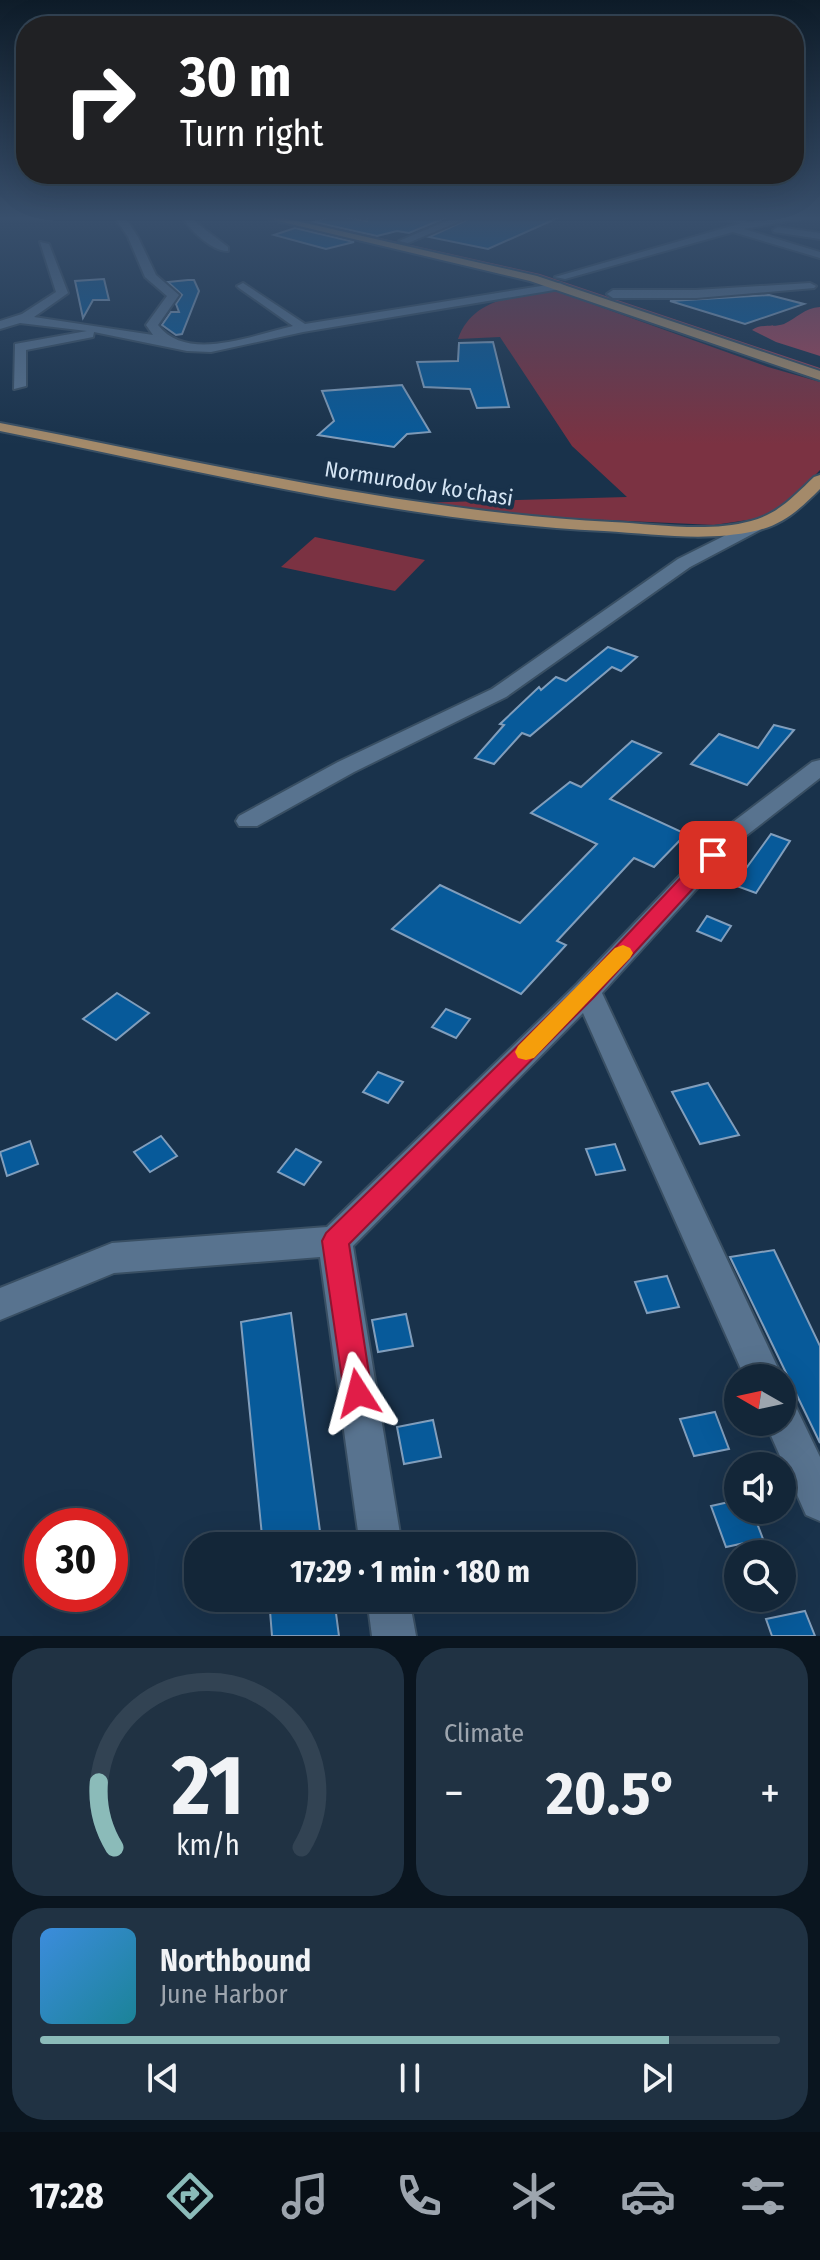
<!DOCTYPE html>
<meta charset="utf-8">
<style>
:root{--surface:#132638;--page:#203243;--text:#f1f3f6;--muted:#9da5ae;--line:#324353;--accent:#8bbbb9}
body{margin:0;font-family:"Fira Sans Condensed",sans-serif;background:var(--page);color:var(--text);height:100vh;display:flex;flex-direction:column;font-size:30px;white-space:nowrap}
*{box-sizing:border-box;margin:0}
p{font-size:26px;color:var(--muted)}
.icon{flex:none;width:44px;height:44px;fill:none;stroke:currentColor;stroke-width:2;stroke-linecap:round;stroke-linejoin:round}
.map{position:relative;height:1636px;overflow:hidden}
.drawer{display:flex;flex-direction:column;gap:12px;padding:12px;background:#0a151f;flex:1}
.drawer>*{flex:none}
.banner{position:absolute;left:16px;top:16px;width:788px;height:168px;border-radius:32px;box-shadow:0 8px 32px #0002,0 0 0 2px var(--line);background:#202124;color:#fff;overflow:hidden}
.needle{width:52px;rotate:279deg}
.controls{position:absolute;left:724px;top:1364px;display:grid;gap:16px}
.controls a{display:grid;place-items:center;width:72px;height:72px;border-radius:50%;background:var(--surface);box-shadow:0 8px 32px #0002,0 0 0 2px var(--line);font-size:40px}
.speed{position:absolute;left:24px;top:1508px;display:flex;gap:16px;font-size:40px;font-weight:700;text-align:center}
.speed>*{display:grid;place-content:center;width:104px;height:104px;border-radius:50%;background:var(--surface);box-shadow:0 8px 32px #0002,0 0 0 2px var(--line);line-height:1}
.speed .limit{border:12px solid #d22;background:#fff;color:#111}
.pin{position:absolute;display:grid;place-items:center;width:68px;height:68px;color:#fff;margin:-34px;border-radius:16px;box-shadow:0 4px 12px #0006}
.me{position:absolute;width:88px;margin:-44px;rotate:351deg;stroke-linejoin:round;filter:drop-shadow(0 0 6px #0008)}
.turn{display:flex;align-items:center;gap:28px;height:168px;padding:0 32px;font-size:36px}
.turn .icon{width:104px;height:104px;stroke-width:2.5}
.turn b{display:block;font-size:56px;line-height:68px}
.big{font-size:60px;font-weight:700;line-height:1.1}
.drawer .widget{flex:1;display:flex;flex-direction:column;justify-content:center;gap:12px;min-width:0;padding:0 28px;border-radius:32px;background:var(--page)}
.drawer .dial{align-items:center;gap:0}
.dial svg{height:208px;overflow:visible;fill:none;stroke:var(--line);stroke-width:7;stroke-linecap:round;text-anchor:middle}
.dial text{fill:var(--text);stroke:none}
.song{display:flex;align-items:center;gap:24px}
.cover{width:96px;height:96px;border-radius:12px;background:linear-gradient(135deg,hsl(210 70% 55%),hsl(190 70% 35%))}
.played{height:8px;border-radius:4px;background:linear-gradient(90deg,var(--accent) 85%,var(--line) 85%)}
.keys{display:flex;justify-content:space-around;direction:ltr}
.heat{display:flex;justify-content:space-between;align-items:center;font-size:44px;direction:ltr}
.drawer .tiles{flex:1;display:grid;gap:12px;grid-template-columns:1fr 1fr}
.widget:last-child{grid-column:span 2}
.trip{position:absolute;left:184px;top:1532px;width:452px;height:80px;border-radius:32px;background:var(--surface);box-shadow:0 8px 32px #0002,0 0 0 2px var(--line);font-weight:700;line-height:80px;text-align:center}
.dock{display:flex;height:128px;justify-content:space-around;align-items:center;background:#080f16;color:var(--muted)}
.dock .icon{width:56px;height:56px}
.dock .selected{color:var(--accent)}
.dock b{font-size:36px;color:var(--text)}
.map>svg:first-child{display:block}
</style>
<div class="map">
<svg width="820" height="1636" viewBox="0 0 820 1636">
<rect width="100%" height="100%" fill="#19324b"/>
<g fill="#7b3242">
<path d="M553 290 768 367 820 382V470L784 508 761 518 714 525 562 518 413 503 627 497 572 446 500 337 458 339C472 298 516 296 553 290Z"/>
<polygon points="315,537 425,560 395,591 281,567"/>
</g>
<g fill="#a14458">
<polygon points="282,216 540,274 820,368 820,372 535,277 273,217"/>
<path d="M820 307V356L776 342 752 330C761 323 773 328 784 324 797 318 804 308 820 307Z"/>
</g>
<g fill="#075a9a" stroke="#819ebc" stroke-width="2">
<polygon points="332,216 367,221 368,216 450,216 409,233 397,231 377,236 314,222"/>
<polygon points="475,216 562,216 488,249 429,237"/>
<polygon points="295,228 354,242 326,249 274,235"/>
<polygon points="104,279 109,300 93,300 83,318 75,281"/>
<polygon points="188,280 194,280 199,291 182,334 176,335 162,325 171,312 179,312 176,304 182,295 168,282"/>
<polygon points="769,295 804,304 745,324 670,301"/>
<polygon points="493,342 509,407 477,408 470,389 424,387 417,362 458,361 459,343"/>
<polygon points="402,385 430,432 407,434 394,447 318,435 334,421 322,391"/>
<polygon points="608,647 637,657 621,671 612,667 530,736 522,733 494,764 475,758 504,725 500,724 539,687 541,690 556,677 566,681"/>
<polygon points="774,725 794,730 747,785 691,764 719,734 758,748"/>
<polygon points="632,741 661,753 610,799 686,834 654,867 634,858 557,941 566,945 521,994 392,929 440,885 520,923 597,844 531,813 570,782 581,787"/>
<polygon points="771,834 790,841 756,893 734,885"/>
<polygon points="707,916 731,926 721,941 697,931"/>
<polygon points="117,993 149,1013 116,1040 83,1019"/>
<polygon points="446,1009 470,1019 456,1038 432,1027"/>
<polygon points="378,1072 403,1082 388,1103 363,1092"/>
<polygon points="708,1083 739,1135 700,1144 672,1092"/>
<polygon points="161,1136 177,1156 150,1172 134,1152"/>
<polygon points="30,1141 38,1164 7,1176 0,1152"/>
<polygon points="615,1144 625,1170 596,1175 586,1149"/>
<polygon points="296,1149 321,1162 304,1185 278,1172"/>
<polygon points="774,1250 820,1346 820,1443 730,1257"/>
<polygon points="667,1276 679,1307 647,1313 635,1282"/>
<polygon points="291,1313 304,1413 322,1546 263,1546 241,1322"/>
<polygon points="406,1314 413,1346 378,1352 372,1320"/>
<polygon points="715,1412 729,1449 694,1456 680,1419"/>
<polygon points="433,1420 441,1457 404,1464 397,1427"/>
<polygon points="738,1500 738,1510 752,1510 763,1539 726,1547 711,1506"/>
<polygon points="269,1598 334,1598 339,1636 272,1636"/>
<polygon points="805,1611 815,1636 772,1636 766,1619"/>
</g>
<g fill="none" stroke-linecap="round" stroke-linejoin="round">
<g stroke="#394f63" stroke-width="4">
<g id="street">
<path d="M114 216H124L138 237 156 275 179 295 158 325C187 363 253 335 293 326L239 288 237 286 243 283 305 324 560 283 566 286 560 289 303 332 211 352 187 351 94 332 93 337 26 350V386L14 389 15 344 87 331 20 323 0 329V321L22 314 56 292 40 242 49 244 68 293 34 317 153 335 146 325 167 296 145 277 128 237Z"/>
<path d="M182 216H192L194 221 228 247V251C213 252 188 229 182 216Z"/>
<polygon points="458,216 472,216 408,243 399,241"/>
<polygon points="699,216 743,217 747,222 785,216 816,216 744,229 820,252 820,258 733,232 565,279 555,277 742,223"/>
<polygon points="778,227 820,233 820,239 774,232 773,230"/>
<polygon points="810,283 816,286 814,288 696,298 613,298 607,294 613,290 696,290"/>
<polygon points="754,521 763,526 760,530 690,567 506,697 354,772 257,826 239,826 236,821 239,816 338,762 492,689 678,559"/>
<polygon points="820,760 820,778 743,838 602,993 777,1366 783,1378 782,1379 745,1378 583,1013 353,1246 402,1546 360,1546 320,1257 114,1273 0,1320 0,1288 112,1243 327,1227 577,984 725,828 812,762"/>
<polygon points="782,1399 795,1405 820,1457 820,1521 806,1515 765,1422 782,1422"/>
<polygon points="367,1598 409,1598 416,1636 372,1636"/>
</g>
</g>
<g stroke="#394f63" stroke-width="4">
<g id="primary">
<polygon points="257,216 275,216 537,276 820,371 820,380 530,281"/>
<path d="M0 423C203 462 405 511 612 522 656 524 707 533 751 521 778 514 794 496 814 477L820 475V489C800 509 783 525 755 531 706 542 654 534 604 531 400 521 200 471 0 431Z"/>
</g>
</g>
<use href="#street" fill="#58738f" fill-rule="evenodd"/>
<use href="#primary" fill="#a48a6a" fill-rule="evenodd"/>
</g>
<linearGradient id="sky" x2="0" y2="1"><stop stop-color="#0e1c29"/><stop offset="0.49" stop-color="#384f6c"/><stop offset="1" stop-color="#384f6c" stop-opacity="0"/></linearGradient>
<rect width="820" height="445" fill="url(#sky)"/>
<polygon fill="#e11d48" stroke="#92132f" stroke-width="2" points="713,849 719,851 722,855 719,860 594,997 349,1244 372,1393 368,1403 358,1407 348,1403 344,1393 322,1241 326,1233 579,986 706,851"/>
<polygon fill="#f59e0b" points="623,945 630,948 633,953 630,958 534,1058 526,1060 518,1058 515,1052 518,1046 615,948"/>
<g text-anchor="middle" stroke-width="8" stroke-linejoin="round" paint-order="stroke">
<g font-size="22" fill="#d5e5f4" stroke="#19324b">
<text transform="translate(419 483) rotate(9)" y="8">Normurodov ko'chasi</text>
</g>
</g>
</svg>
<div class="controls">
<a><svg class="needle" viewBox="-14 -14 28 28"><path d="M0-13l5 13h-10z" fill="#e53935"/><path d="M0 13l5-13h-10z" fill="#9da5ae"/></svg></a>
<a><svg class="icon" aria-label="sound" viewBox="0 0 24 24"><path d="M4 9h4l5-4v14l-5-4H4zM17 9q2 3 0 6"/></svg></a>
<a><svg class="icon" aria-label="search" viewBox="0 0 24 24"><circle cx="10" cy="10" r="6"/><path d="M15 15l6 6"/></svg></a>
</div>
<div class="speed"><div class="limit">30</div></div>
<div class="pin" style="left:713px;top:855px;background:#d93025"><svg class="icon" aria-label="arrive" viewBox="0 0 24 24"><path d="M6 21V4h12l-3 4 3 4H6"/></svg></div>
<svg class="me" style="left:358px;top:1393px" viewBox="-20 -20 40 40"><path d="M0-17L14 15 0 8-14 15z" fill="#e11d48" stroke="#fff" stroke-width="4"/></svg>
<div class="trip">17:29 · 1 min · 180 m</div>
<div class="banner">
<div class="turn"><svg class="icon" aria-label="right" viewBox="0 0 24 24"><path d="M7 20v-9h11M14 6l5 5-5 5"/></svg><div><b>30 m</b>Turn right</div></div>
</div>
</div>
<section class="drawer">
<div class="tiles">
<div class="widget dial"><svg viewBox="0 0 100 80">
<path d="M14 69A42 42 0 1 1 86 69"/>
<path d="M14 69A42 42 0 0 1 8 44" stroke="#8bbbb9"/>
<text x="50" y="56" font-size="32" font-weight="700">21</text>
<text x="50" y="72" font-size="11">km/h</text>
</svg></div>
<div class="widget"><p>Climate</p>
<div class="heat"><a>−</a><b class="big">20.5°</b><a>+</a></div>
</div>
<div class="widget">
<div class="song"><i class="cover"></i><div><b>Northbound</b><p>June Harbor</p></div></div>
<div class="played"></div>
<div class="keys"><svg class="icon" aria-label="previous" viewBox="0 0 24 24"><path d="M18 5L8 12l10 7zM5 5v14"/></svg><svg class="icon" aria-label="pause" viewBox="0 0 24 24"><path d="M8 5v14M16 5v14"/></svg><svg class="icon" aria-label="next" viewBox="0 0 24 24"><path d="M6 5l10 7-10 7zM19 5v14"/></svg></div>
</div>
</div>
</section>
<nav class="dock">
<b>17:28</b>
<svg class="icon selected" aria-label="directions" viewBox="0 0 24 24"><path d="M12 3l9 9-9 9-9-9zM9 14v-3h6M13 9l2 2-2 2"/></svg>
<svg class="icon" aria-label="music" viewBox="0 0 24 24"><path d="M9 18V5l10-2v13"/><circle cx="6" cy="18" r="3"/><circle cx="16" cy="16" r="3"/></svg>
<svg class="icon" aria-label="phone" viewBox="0 0 24 24"><path d="M5 4h4l2 5-3 2q2 4 5 5l2-3 5 2v4C11 20 4 13 5 4z"/></svg>
<svg class="icon" aria-label="climate" viewBox="0 0 24 24"><path d="M12 3v18M4 7l16 10M4 17L20 7"/></svg>
<svg class="icon" aria-label="car" viewBox="0 0 24 24"><path d="M5 17H2v-5l4-1 3-4h7l3 4 3 1v5h-3M9 17h6M6 11h13"/><circle cx="7" cy="17" r="2"/><circle cx="17" cy="17" r="2"/></svg>
<svg class="icon" aria-label="filters" viewBox="0 0 24 24"><path d="M4 7h16M4 17h16"/><circle cx="9" cy="7" r="2"/><circle cx="15" cy="17" r="2"/></svg>
</nav>
